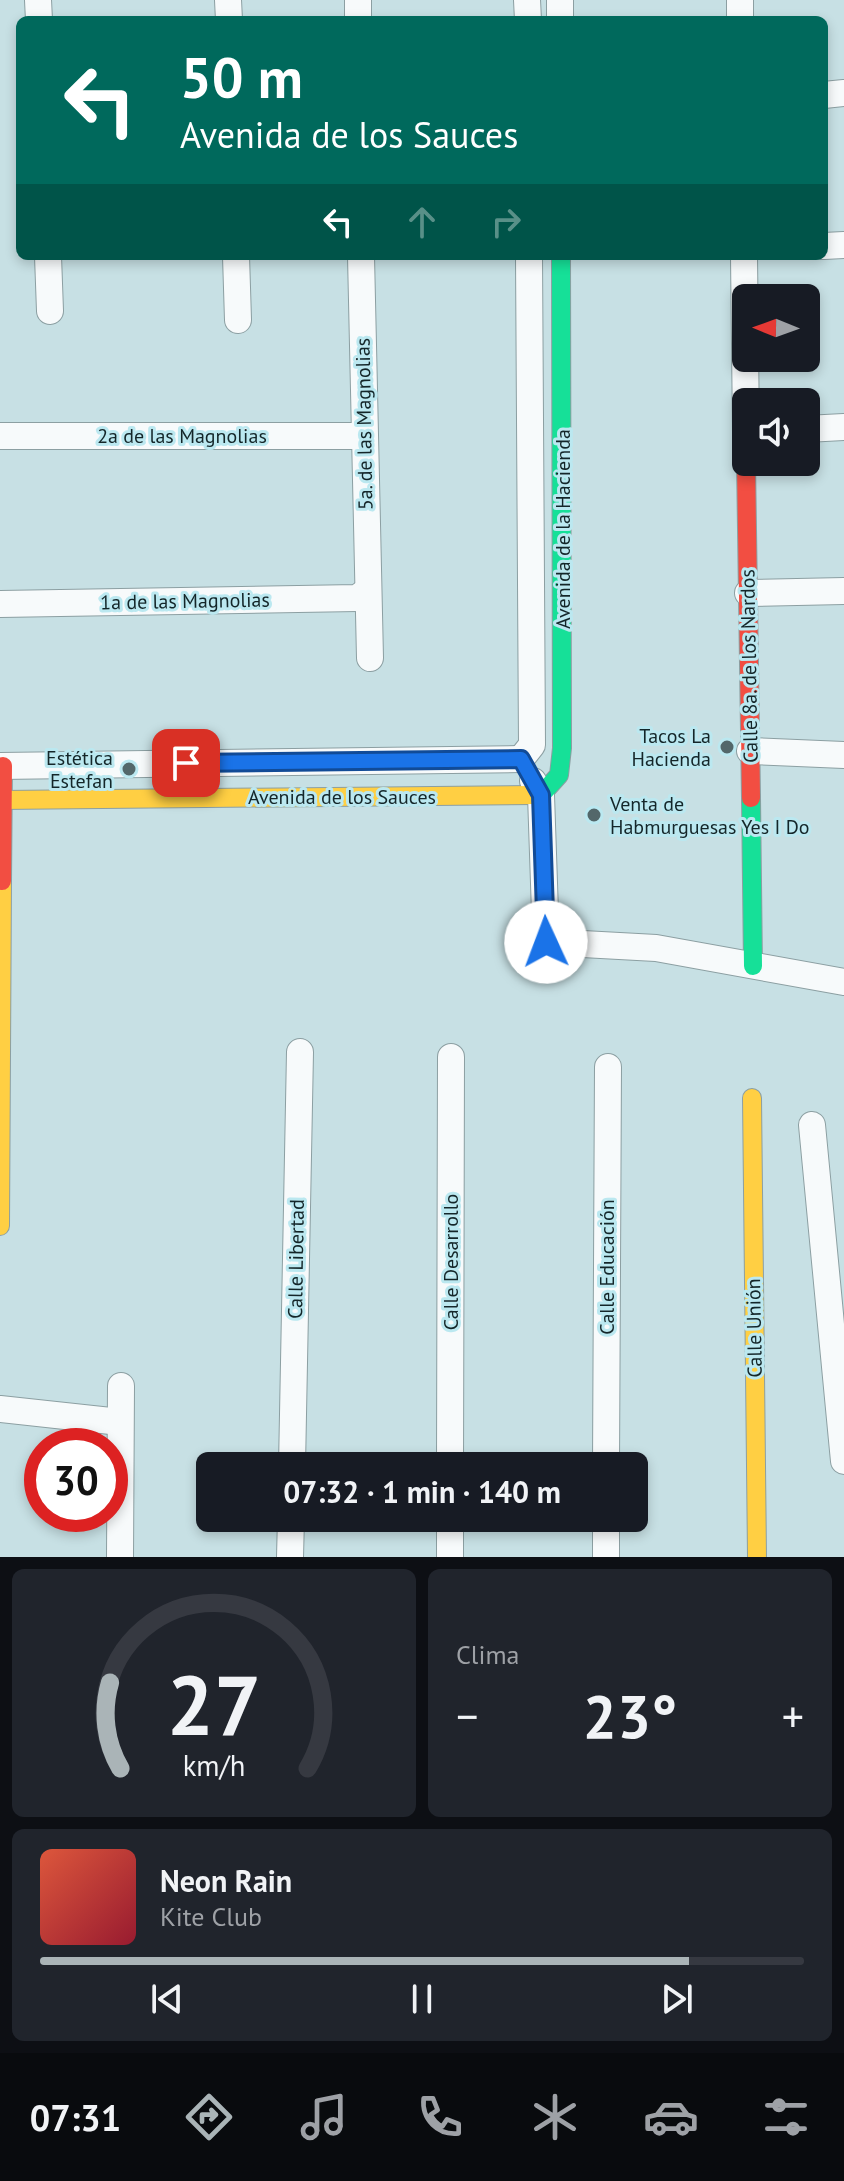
<!DOCTYPE html>
<html lang="es">
<meta charset="utf-8">
<style>
:root{--surface:#171b24;--page:#20242c;--text:#f1f3f6;--muted:#9ea1a6;--line:#363941;--accent:#aab4b7}
body{margin:0;font-family:"PT Sans",sans-serif;background:var(--page);color:var(--text);height:100vh;display:flex;flex-direction:column;font-size:30px;white-space:nowrap}
*{box-sizing:border-box;margin:0}
p{font-size:26px;color:var(--muted)}
.icon{flex:none;width:44px;height:44px;fill:none;stroke:currentColor;stroke-width:2;stroke-linecap:round;stroke-linejoin:round}
.map{position:relative;height:1557px;overflow:hidden}
.sheet{display:flex;flex-direction:column;gap:12px;padding:12px;background:#0d0f14;flex:1}
.sheet>*{flex:none}
.top-card{position:absolute;left:16px;top:16px;width:812px;height:244px;border-radius:12px;box-shadow:0 4px 12px #0003;background:#00695c;color:#fff;overflow:hidden}
.needle{width:52px;rotate:271deg}
.controls{position:absolute;left:732px;top:284px;display:grid;gap:16px}
.controls a{display:grid;place-items:center;width:88px;height:88px;border-radius:12px;background:var(--surface);box-shadow:0 4px 12px #0003;font-size:40px}
.speed{position:absolute;left:24px;top:1428px;display:flex;gap:16px;font-size:40px;font-weight:700;text-align:center}
.speed>*{display:grid;place-content:center;width:104px;height:104px;border-radius:50%;background:var(--surface);box-shadow:0 4px 12px #0003;line-height:1}
.speed .limit{border:12px solid #d22;background:#fff;color:#111}
.pin{position:absolute;display:grid;place-items:center;width:68px;height:68px;color:#fff;margin:-34px;border-radius:16px;box-shadow:0 4px 12px #0006}
.me{position:absolute;width:88px;margin:-44px;rotate:358deg;stroke-linejoin:round;filter:drop-shadow(0 0 6px #0008)}
.turn{display:flex;align-items:center;gap:28px;height:168px;padding:0 32px;font-size:36px}
.turn .icon{width:104px;height:104px;stroke-width:2.5}
.turn b{display:block;font-size:56px;line-height:68px}
.lanes{display:flex;align-items:center;height:76px;padding:0 32px;background:#0003;justify-content:center;gap:40px;direction:ltr}
.lanes .off{opacity:.35}
.big{font-size:60px;font-weight:600;line-height:1.1}
.sheet .card{flex:1;display:flex;flex-direction:column;justify-content:center;gap:12px;min-width:0;padding:0 28px;border-radius:12px;background:var(--page)}
.sheet .dial{align-items:center;gap:0}
.dial svg{height:208px;overflow:visible;fill:none;stroke:var(--line);stroke-width:7;stroke-linecap:round;text-anchor:middle}
.dial text{fill:var(--text);stroke:none}
.song{display:flex;align-items:center;gap:24px}
.cover{width:96px;height:96px;border-radius:12px;background:linear-gradient(135deg,hsl(10 70% 55%),hsl(350 70% 35%))}
.played{height:8px;border-radius:4px;background:linear-gradient(90deg,var(--accent) 85%,var(--line) 85%)}
.keys{display:flex;justify-content:space-around;direction:ltr}
.heat{display:flex;justify-content:space-between;align-items:center;font-size:44px;direction:ltr}
.sheet .tiles{flex:1;display:grid;gap:12px;grid-template-columns:1fr 1fr}
.card:last-child{grid-column:span 2}
.trip{position:absolute;left:196px;top:1452px;width:452px;height:80px;border-radius:12px;background:var(--surface);box-shadow:0 4px 12px #0003;font-weight:600;line-height:80px;text-align:center}
.dock{display:flex;height:128px;justify-content:space-around;align-items:center;background:#090b0e;color:var(--muted)}
.dock .icon{width:56px;height:56px}
.dock .current{color:var(--accent)}
.dock b{font-size:36px;color:var(--text)}
.map>svg:first-child{display:block}
</style>
<div class="map">
<svg width="844" height="1557" viewBox="0 0 844 1557">
<rect width="100%" height="100%" fill="#c7e0e4"/>
<g fill="none" stroke-linecap="round" stroke-linejoin="round">
<g stroke="#8c9fa2" stroke-width="28">
<g id="street">
<polyline points="38,0 39,20"/>
<polyline points="228,0 229,20"/>
<polyline points="358,0 358,20"/>
<polyline points="527,0 528,20"/>
<polyline points="560,0 560,20"/>
<polyline points="740,0 740,20"/>
<polyline points="824,95 844,93"/>
<polyline points="824,246 844,245"/>
<polyline points="48,256 50,311"/>
<polyline points="236,256 238,320"/>
<polyline points="361,256 370,658"/>
<polyline points="744,256 746,432"/>
<polyline points="806,429 844,427"/>
<polyline points="0,436 364,436"/>
<polyline points="748,593 844,591"/>
<polyline points="0,604 357,598 367,591"/>
<polyline points="750,751 844,755"/>
<polyline points="521,759 532,745 529,256"/>
<polyline points="0,766 521,759"/>
<polyline points="533,781 541,795 546,942 656,948 844,982"/>
<polyline points="812,1125 844,1461"/>
<polyline points="0,1409 120,1422"/>
<polyline points="292,1466 300,1052"/>
<polyline points="450,1466 451,1057"/>
<polyline points="606,1466 608,1067"/>
<polyline points="120,1557 121,1386"/>
<polyline points="290,1557 291,1518"/>
<polyline points="450,1557 450,1518"/>
<polyline points="606,1557 606,1518"/>
</g>
</g>
<g stroke="#8c9fa2" stroke-width="20">
<g id="fast">
<polyline points="535,795 541,795 559,775 562,748 561,256"/>
<polyline points="751,798 753,966"/>
</g>
</g>
<g stroke="#8c9fa2" stroke-width="20">
<g id="slow">
<polyline points="0,800 535,795"/>
<polyline points="752,1098 757,1557"/>
<polyline points="0,1226 2,881"/>
</g>
</g>
<g stroke="#8c9fa2" stroke-width="20">
<g id="jam">
<polyline points="746,462 751,798"/>
<polyline points="2,881 3,766"/>
</g>
</g>
<use href="#street" stroke="#f7fafb" stroke-width="26"/>
<use href="#fast" stroke="#16e098" stroke-width="18"/>
<use href="#slow" stroke="#ffcf43" stroke-width="18"/>
<use href="#jam" stroke="#f24e42" stroke-width="18"/>
</g>
<g fill="none" stroke-linecap="round" stroke-linejoin="round">
<g stroke="#114b97" stroke-width="20">
<polyline id="route" points="186,763 521,759 541,795 546,942"/>
</g>
<use href="#route" stroke="#1a73e8" stroke-width="14"/>
</g>
<g fill="#53676a" stroke="#bbe8f0" stroke-width="3">
<circle cx="727" cy="747" r="8"/>
<circle cx="129" cy="769" r="8"/>
<circle cx="594" cy="815" r="8"/>
</g>
<g text-anchor="middle" stroke-width="6" stroke-linejoin="round" paint-order="stroke">
<g font-size="20" fill="#142629" stroke="#bbe8f0">
<text transform="translate(364 424) rotate(-91)" y="7">5a. de las Magnolias</text>
<text x="182" y="443">2a de las Magnolias</text>
<text transform="translate(563 529) rotate(-90)" y="7">Avenida de la Hacienda</text>
<text transform="translate(185 601) rotate(-1)" y="7">1a de las Magnolias</text>
<text transform="translate(749 666) rotate(-91)" y="7">Calle 8a. de los Nardos</text>
<text x="342" y="804">Avenida de los Sauces</text>
<text transform="translate(296 1259) rotate(-89)" y="7">Calle Libertad</text>
<text transform="translate(451 1262) rotate(-90)" y="7">Calle Desarrollo</text>
<text transform="translate(607 1267) rotate(-90)" y="7">Calle Educación</text>
<text transform="translate(754 1328) rotate(-91)" y="7">Calle Unión</text>
</g>
<g font-size="20" fill="#142629" stroke="#bbe8f0" text-anchor="end">
<text x="711" y="743">Tacos La<tspan x="711" dy="23">Hacienda</tspan></text>
<text x="113" y="765">Estética<tspan x="113" dy="23">Estefan</tspan></text>
<text x="610" y="811" text-anchor="start">Venta de<tspan x="610" dy="23">Habmurguesas Yes I Do</tspan></text>
</g>
</g>
</svg>
<div class="controls">
<a><svg class="needle" viewBox="-14 -14 28 28"><path d="M0-13l5 13h-10z" fill="#e53935"/><path d="M0 13l5-13h-10z" fill="#9ea1a6"/></svg></a>
<a><svg class="icon" aria-label="sound" viewBox="0 0 24 24"><path d="M4 9h4l5-4v14l-5-4H4zM17 9q2 3 0 6"/></svg></a>
</div>
<div class="speed"><div class="limit">30</div></div>
<div class="pin" style="left:186px;top:763px;background:#d93025"><svg class="icon" aria-label="arrive" viewBox="0 0 24 24"><path d="M6 21V4h12l-3 4 3 4H6"/></svg></div>
<svg class="me" style="left:546px;top:942px" viewBox="-20 -20 40 40"><circle r="19" fill="#fff"/><path d="M0-13L10 11 0 6-10 11z" fill="#1a73e8"/></svg>
<div class="trip">07:32 · 1 min · 140 m</div>
<div class="top-card">
<div class="turn"><svg class="icon" aria-label="left" viewBox="0 0 24 24"><path d="M17 20v-9H6M10 6l-5 5 5 5"/></svg><div><b>50 m</b>Avenida de los Sauces</div></div>
<div class="lanes"><svg class="icon" aria-label="left" viewBox="0 0 24 24"><path d="M17 20v-9H6M10 6l-5 5 5 5"/></svg><svg class="icon off" aria-label="ahead" viewBox="0 0 24 24"><path d="M12 20V5M6 11l6-6 6 6"/></svg><svg class="icon off" aria-label="right" viewBox="0 0 24 24"><path d="M7 20v-9h11M14 6l5 5-5 5"/></svg></div>
</div>
</div>
<section class="sheet">
<div class="tiles">
<div class="card dial"><svg viewBox="0 0 100 80">
<path d="M14 69A42 42 0 1 1 86 69"/>
<path d="M14 69A42 42 0 0 1 10 36" stroke="#aab4b7"/>
<text x="50" y="56" font-size="32" font-weight="700">27</text>
<text x="50" y="72" font-size="11">km/h</text>
</svg></div>
<div class="card"><p>Clima</p>
<div class="heat"><a>−</a><b class="big">23°</b><a>+</a></div>
</div>
<div class="card">
<div class="song"><i class="cover"></i><div><b>Neon Rain</b><p>Kite Club</p></div></div>
<div class="played"></div>
<div class="keys"><svg class="icon" aria-label="previous" viewBox="0 0 24 24"><path d="M18 5L8 12l10 7zM5 5v14"/></svg><svg class="icon" aria-label="pause" viewBox="0 0 24 24"><path d="M8 5v14M16 5v14"/></svg><svg class="icon" aria-label="next" viewBox="0 0 24 24"><path d="M6 5l10 7-10 7zM19 5v14"/></svg></div>
</div>
</div>
</section>
<nav class="dock">
<b>07:31</b>
<svg class="icon current" aria-label="directions" viewBox="0 0 24 24"><path d="M12 3l9 9-9 9-9-9zM9 14v-3h6M13 9l2 2-2 2"/></svg>
<svg class="icon" aria-label="music" viewBox="0 0 24 24"><path d="M9 18V5l10-2v13"/><circle cx="6" cy="18" r="3"/><circle cx="16" cy="16" r="3"/></svg>
<svg class="icon" aria-label="phone" viewBox="0 0 24 24"><path d="M5 4h4l2 5-3 2q2 4 5 5l2-3 5 2v4C11 20 4 13 5 4z"/></svg>
<svg class="icon" aria-label="climate" viewBox="0 0 24 24"><path d="M12 3v18M4 7l16 10M4 17L20 7"/></svg>
<svg class="icon" aria-label="car" viewBox="0 0 24 24"><path d="M5 17H2v-5l4-1 3-4h7l3 4 3 1v5h-3M9 17h6M6 11h13"/><circle cx="7" cy="17" r="2"/><circle cx="17" cy="17" r="2"/></svg>
<svg class="icon" aria-label="filters" viewBox="0 0 24 24"><path d="M4 7h16M4 17h16"/><circle cx="9" cy="7" r="2"/><circle cx="15" cy="17" r="2"/></svg>
</nav>
